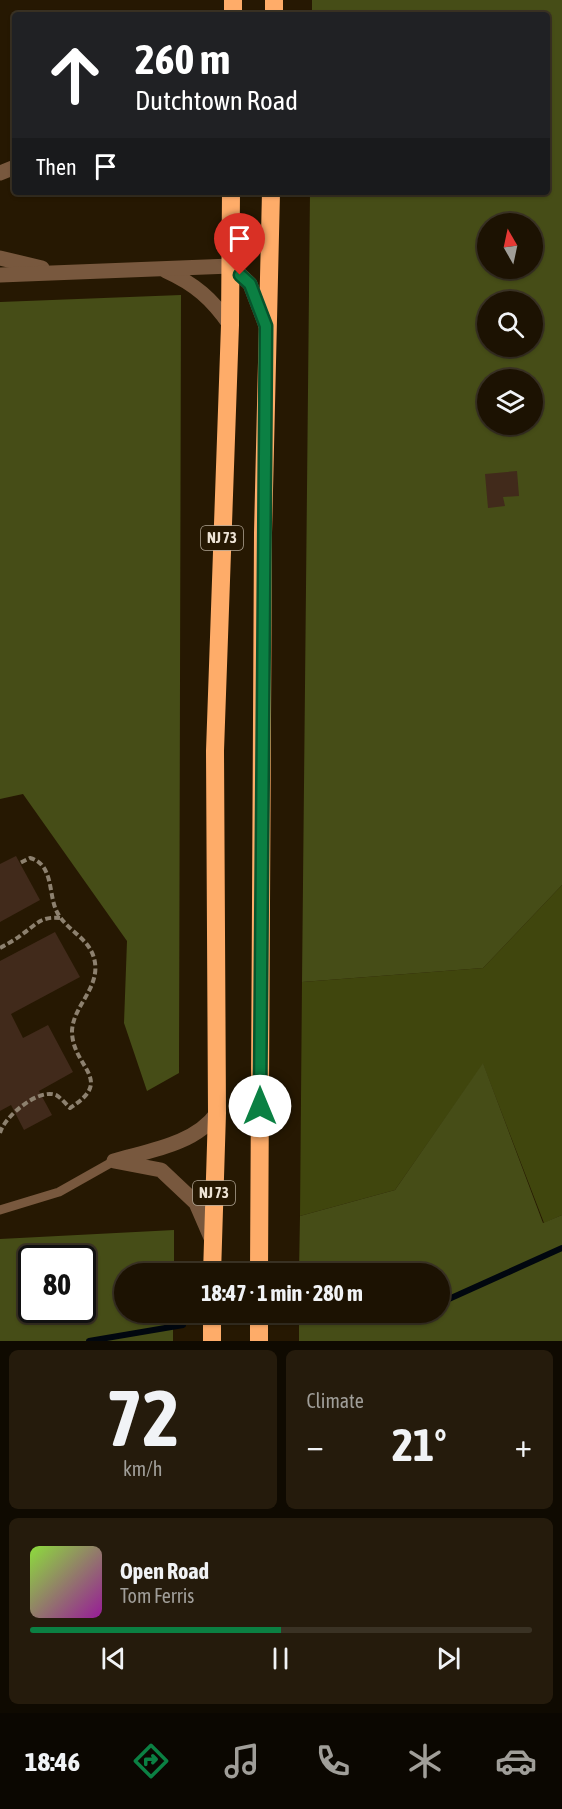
<!DOCTYPE html>
<meta charset="utf-8">
<style>
:root{--surface:#1c1202;--page:#251b0c;--text:#f1f3f6;--muted:#a09e99;--line:#3a3224;--accent:#0b8043}
body{margin:0;font-family:"Asap Condensed",sans-serif;background:var(--page);color:var(--text);height:100vh;display:flex;flex-direction:column;font-size:22px;white-space:nowrap}
*{box-sizing:border-box;margin:0}
p{font-size:20px;color:var(--muted)}
.icon{flex:none;width:33px;height:33px;fill:none;stroke:currentColor;stroke-width:2;stroke-linecap:round;stroke-linejoin:round}
.map{position:relative;height:1341px;overflow:hidden}
.side{display:flex;flex-direction:column;gap:9px;padding:9px;background:#0f0a01;flex:1}
.side>*{flex:none}
.guide{position:absolute;left:12px;top:12px;width:538px;height:183px;border-radius:6px;box-shadow:0 2px 4px #0004,0 0 0 2px var(--line);background:#202124;color:#fff;overflow:hidden}
.needle{width:39px;rotate:351deg}
.fabs{position:absolute;left:477px;top:213px;display:grid;gap:12px}
.fabs a{display:grid;place-items:center;width:66px;height:66px;border-radius:50%;background:var(--surface);box-shadow:0 2px 4px #0004,0 0 0 2px var(--line);font-size:30px}
.speed{position:absolute;left:18px;top:1245px;display:flex;gap:12px;font-size:30px;font-weight:700;text-align:center}
.speed>*{display:grid;place-content:center;width:78px;height:78px;border-radius:50%;background:var(--surface);box-shadow:0 2px 4px #0004,0 0 0 2px var(--line);line-height:1}
.speed .limit{border:3px solid #111;border-radius:9px;background:#fff;color:#111}
.pin{position:absolute;display:grid;place-items:center;width:51px;height:51px;color:#fff;margin:-62px -26px;border-radius:50% 50% 50% 0;rotate:-45deg;box-shadow:0 0 6px #0007}
.pin .icon{rotate:45deg}
.me{position:absolute;width:66px;margin:-33px;rotate:0deg;stroke-linejoin:round;filter:drop-shadow(0 0 4px #0008)}
.turn{display:flex;align-items:center;gap:21px;height:126px;padding:0 24px;font-size:27px}
.turn .icon{width:78px;height:78px;stroke-width:2.5}
.turn b{display:block;font-size:42px;line-height:51px}
.then{display:flex;align-items:center;height:57px;padding:0 24px;background:#0003;gap:12px;font-size:22px}
.big{font-size:45px;font-weight:700;line-height:1.1}
.side .card{flex:1;display:flex;flex-direction:column;justify-content:center;gap:9px;min-width:0;padding:0 21px;border-radius:9px;background:var(--page)}
.side .dial{align-items:center;gap:0}
.dial b{font-size:78px;line-height:1}
.song{display:flex;align-items:center;gap:18px}
.cover{width:72px;height:72px;border-radius:9px;background:linear-gradient(135deg,hsl(90 70% 55%),hsl(300 70% 35%))}
.played{height:6px;border-radius:3px;background:linear-gradient(90deg,var(--accent) 50%,var(--line) 50%)}
.keys{display:flex;justify-content:space-around;direction:ltr}
.heat{display:flex;justify-content:space-between;align-items:center;font-size:33px;direction:ltr}
.side .tiles{flex:1;display:grid;gap:9px;grid-template-columns:1fr 1fr}
.card:last-child{grid-column:span 2}
.trip{position:absolute;left:114px;top:1263px;width:336px;height:60px;border-radius:30px;background:var(--surface);box-shadow:0 2px 4px #0004,0 0 0 2px var(--line);font-weight:700;line-height:60px;text-align:center}
.menu{display:flex;height:96px;justify-content:space-around;align-items:center;background:#0b0701;color:var(--muted)}
.menu .icon{width:42px;height:42px}
.menu .selected{color:var(--accent)}
.menu b{font-size:27px;color:var(--text)}
.map>svg:first-child{display:block}
</style>
<div class="map">
<svg width="562" height="1341" viewBox="0 0 562 1341">
<rect width="100%" height="100%" fill="#261802"/>
<polygon fill="#40460d" points="562,885 562,1215 544,1223 483,1064 395,1190 300,1216 302,982 483,968"/>
<g fill="#464d17" fill-rule="evenodd">
<path d="M312 0H562V885L483 968 302 982 310 192H548V15H312ZM488 224H532V268H488ZM488 302H532V346H488ZM488 380H532V424H488Z"/>
<polygon points="181,295 179,1073 147,1091 124,1023 127,941 23,794 0,799 0,302"/>
<polygon points="483,1063 543,1223 562,1215 562,1341 299,1341 299,1313 440,1312 440,1274 299,1273 300,1216 395,1190"/>
<path d="M174 1230V1273L124 1274V1312L173 1313V1341H0V1239ZM32 1258H82V1310H32Z"/>
</g>
<g fill="none" stroke-linecap="round" stroke-linejoin="round">
<g stroke="#01070f" stroke-width="6">
<polyline points="440,1303 562,1248"/>
<polyline points="296,1315 325,1312"/>
<polyline points="89,1341 183,1325"/>
</g>
</g>
<g fill="#412a1b">
<polygon points="517,471 519,496 503,497 505,506 488,508 485,474"/>
<polygon points="16,856 40,900 0,922 0,864"/>
<polygon points="55,932 80,977 11,1014 23,1038 48,1025 73,1072 39,1091 52,1115 24,1130 11,1105 0,1111 0,961"/>
</g>
<g fill="none" stroke-linecap="round" stroke-linejoin="round">
<g stroke="#8d816f" stroke-width="4" stroke-dasharray="6 3" stroke-linecap="butt">
<path d="M0 948C7 944 15 940 21 935 36 925 40 916 60 918"/>
<path d="M0 1133C4 1117 38 1088 56 1095 61 1098 66 1104 70 1108 116 1079 72 1068 72 1031 73 1005 102 987 94 958 88 937 66 930 57 912 48 895 54 864 30 858L20 863"/>
</g>
<polyline stroke="#78583e" stroke-width="9" points="0,1210 59,1192 114,1161"/>
<g stroke="#78583e" stroke-width="15">
<polyline points="0,173 15,167"/>
<polyline points="0,258 42,268"/>
<path d="M166 271C195 284 212 299 230 325"/>
<polyline points="0,275 231,266 250,284 266,326"/>
<path d="M212 1240 196 1203 161 1170 114 1161C148 1151 196 1144 217 1113"/>
</g>
<g stroke="#feac69" stroke-width="18">
<polyline points="233,15 233,0"/>
<polyline points="274,15 274,0"/>
<polyline points="212,1274 217,1113 215,751 230,325 231,192"/>
<polyline points="259,1274 263,533 271,192"/>
<polyline points="212,1341 212,1312"/>
<polyline points="259,1341 259,1312"/>
</g>
</g>
<g fill="none" stroke-linecap="round" stroke-linejoin="round">
<g stroke="#07532c" stroke-width="15">
<polyline id="route" points="240,275 250,284 266,326 260,1106"/>
</g>
<use href="#route" stroke="#0b8043" stroke-width="10"/>
</g>
<g text-anchor="middle" stroke-width="6" stroke-linejoin="round" paint-order="stroke">
<g fill="#261802" stroke="#b2a796" stroke-width="1.5">
<rect x="201" y="526" width="42" height="24" rx="4.5"/>
<rect x="193" y="1181" width="42" height="24" rx="4.5"/>
</g>
<g font-size="15" font-weight="bold" fill="#eee4d6">
<text x="222" y="543">NJ 73</text>
<text x="214" y="1198">NJ 73</text>
</g>
</g>
</svg>
<div class="fabs">
<a><svg class="needle" viewBox="-14 -14 28 28"><path d="M0-13l5 13h-10z" fill="#e53935"/><path d="M0 13l5-13h-10z" fill="#a09e99"/></svg></a>
<a><svg class="icon" aria-label="search" viewBox="0 0 24 24"><circle cx="10" cy="10" r="6"/><path d="M15 15l6 6"/></svg></a>
<a><svg class="icon" aria-label="layers" viewBox="0 0 24 24"><path d="M12 4l9 5-9 5-9-5zM3 14l9 5 9-5"/></svg></a>
</div>
<div class="speed"><div class="limit">80</div></div>
<div class="pin" style="left:240px;top:275px;background:#d93025"><svg class="icon" aria-label="arrive" viewBox="0 0 24 24"><path d="M6 21V4h12l-3 4 3 4H6"/></svg></div>
<svg class="me" style="left:260px;top:1106px" viewBox="-20 -20 40 40"><circle r="19" fill="#fff"/><path d="M0-13L10 11 0 6-10 11z" fill="#0b8043"/></svg>
<div class="trip">18:47 · 1 min · 280 m</div>
<div class="guide">
<div class="turn"><svg class="icon" aria-label="ahead" viewBox="0 0 24 24"><path d="M12 20V5M6 11l6-6 6 6"/></svg><div><b>260 m</b>Dutchtown Road</div></div>
<div class="then">Then<svg class="icon" aria-label="arrive" viewBox="0 0 24 24"><path d="M6 21V4h12l-3 4 3 4H6"/></svg></div>
</div>
</div>
<section class="side">
<div class="tiles">
<div class="card dial"><b>72</b><p>km/h</p></div>
<div class="card"><p>Climate</p>
<div class="heat"><a>−</a><b class="big">21°</b><a>+</a></div>
</div>
<div class="card">
<div class="song"><i class="cover"></i><div><b>Open Road</b><p>Tom Ferris</p></div></div>
<div class="played"></div>
<div class="keys"><svg class="icon" aria-label="previous" viewBox="0 0 24 24"><path d="M18 5L8 12l10 7zM5 5v14"/></svg><svg class="icon" aria-label="pause" viewBox="0 0 24 24"><path d="M8 5v14M16 5v14"/></svg><svg class="icon" aria-label="next" viewBox="0 0 24 24"><path d="M6 5l10 7-10 7zM19 5v14"/></svg></div>
</div>
</div>
</section>
<nav class="menu">
<b>18:46</b>
<svg class="icon selected" aria-label="directions" viewBox="0 0 24 24"><path d="M12 3l9 9-9 9-9-9zM9 14v-3h6M13 9l2 2-2 2"/></svg>
<svg class="icon" aria-label="music" viewBox="0 0 24 24"><path d="M9 18V5l10-2v13"/><circle cx="6" cy="18" r="3"/><circle cx="16" cy="16" r="3"/></svg>
<svg class="icon" aria-label="phone" viewBox="0 0 24 24"><path d="M5 4h4l2 5-3 2q2 4 5 5l2-3 5 2v4C11 20 4 13 5 4z"/></svg>
<svg class="icon" aria-label="climate" viewBox="0 0 24 24"><path d="M12 3v18M4 7l16 10M4 17L20 7"/></svg>
<svg class="icon" aria-label="car" viewBox="0 0 24 24"><path d="M5 17H2v-5l4-1 3-4h7l3 4 3 1v5h-3M9 17h6M6 11h13"/><circle cx="7" cy="17" r="2"/><circle cx="17" cy="17" r="2"/></svg>
</nav>
